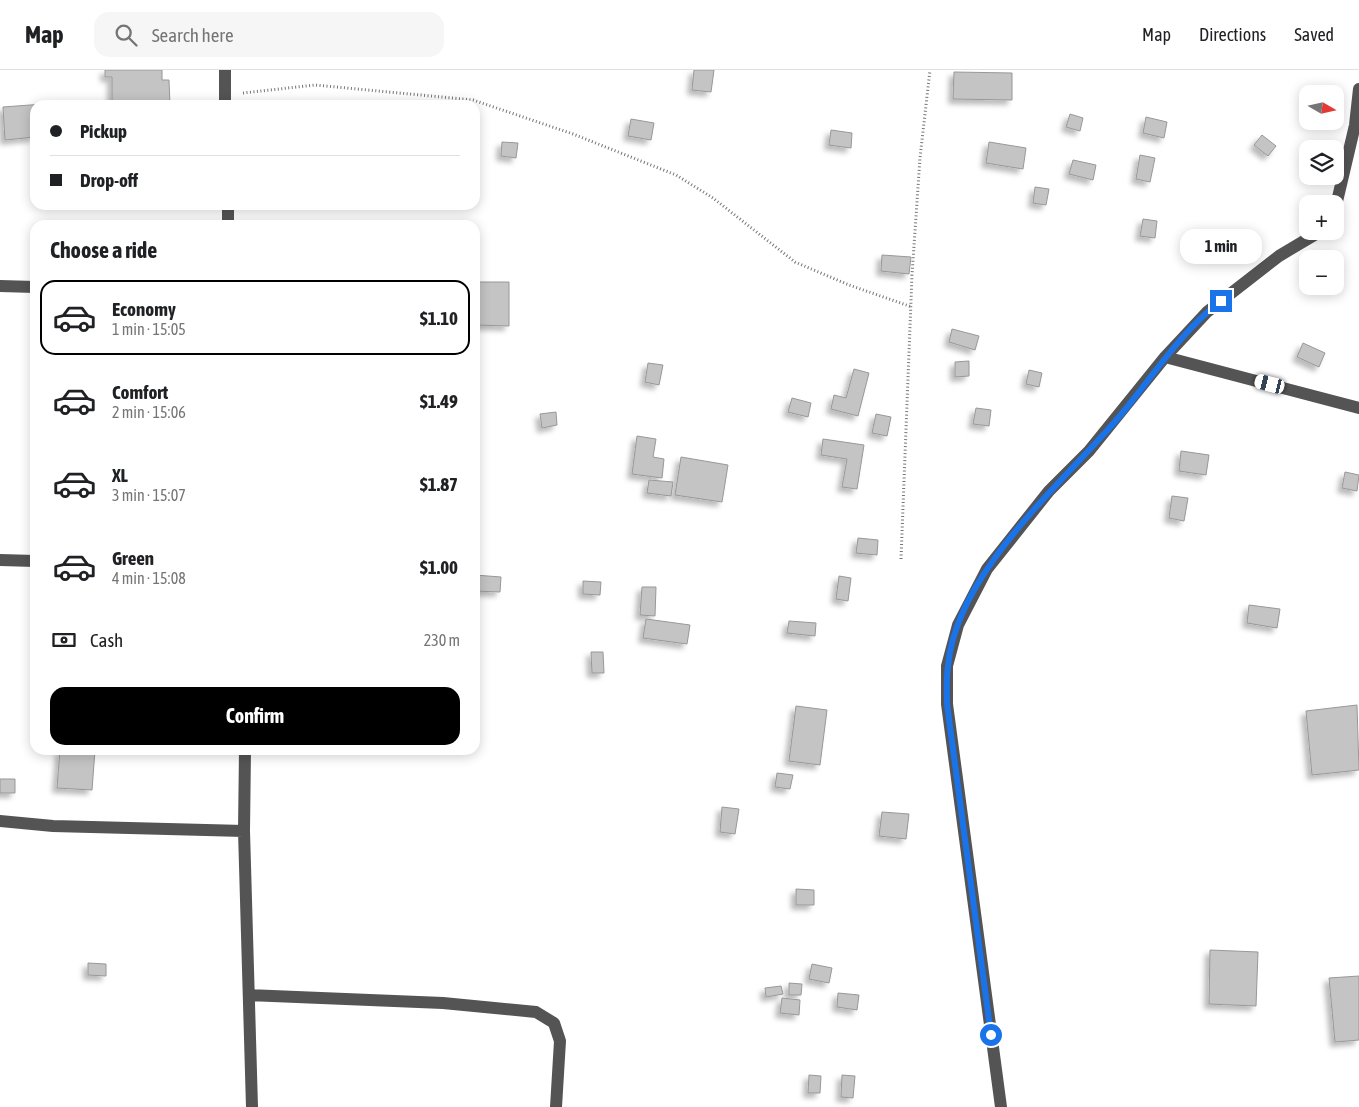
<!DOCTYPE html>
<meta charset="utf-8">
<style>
:root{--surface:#fff;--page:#f6f6f6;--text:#202124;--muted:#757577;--line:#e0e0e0;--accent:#000}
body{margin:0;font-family:"Asap Condensed",sans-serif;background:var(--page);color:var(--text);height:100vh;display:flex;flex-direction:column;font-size:19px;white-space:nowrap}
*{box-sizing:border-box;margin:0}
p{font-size:16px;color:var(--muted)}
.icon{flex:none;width:28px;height:28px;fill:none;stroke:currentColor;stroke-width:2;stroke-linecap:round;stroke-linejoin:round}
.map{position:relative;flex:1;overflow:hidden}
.panel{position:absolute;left:30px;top:150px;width:450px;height:535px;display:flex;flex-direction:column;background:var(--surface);border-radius:15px;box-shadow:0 2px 12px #0003}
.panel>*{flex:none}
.top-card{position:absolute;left:30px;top:30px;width:450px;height:110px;border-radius:15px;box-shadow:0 2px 12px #0003;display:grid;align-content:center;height:110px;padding:0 20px;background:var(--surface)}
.needle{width:32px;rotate:99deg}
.buttons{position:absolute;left:1299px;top:15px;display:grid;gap:10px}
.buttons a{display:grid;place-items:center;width:45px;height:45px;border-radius:10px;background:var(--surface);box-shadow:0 2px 12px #0003;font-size:25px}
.end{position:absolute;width:22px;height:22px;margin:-11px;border:6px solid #1a73e8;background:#fff;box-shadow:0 0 0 2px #fff}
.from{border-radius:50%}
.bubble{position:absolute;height:35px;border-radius:15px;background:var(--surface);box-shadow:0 2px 12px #0003;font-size:16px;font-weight:700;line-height:35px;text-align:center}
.car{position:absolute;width:15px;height:30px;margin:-15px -8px;border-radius:6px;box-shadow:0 0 4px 1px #0007;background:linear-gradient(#fff 24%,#345 0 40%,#fff 0 76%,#345 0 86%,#fff 0)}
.top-card b{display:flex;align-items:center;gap:18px;height:48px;font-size:19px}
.top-card b+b{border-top:1px solid var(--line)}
.top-card i{width:12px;height:12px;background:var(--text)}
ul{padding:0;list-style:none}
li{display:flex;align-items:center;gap:15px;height:75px;margin:0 10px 8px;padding:0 10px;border:2px solid transparent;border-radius:15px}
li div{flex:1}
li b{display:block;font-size:19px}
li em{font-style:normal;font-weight:700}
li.on{border-color:var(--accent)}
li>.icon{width:45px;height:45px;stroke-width:1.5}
h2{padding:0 20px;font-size:22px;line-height:60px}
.pay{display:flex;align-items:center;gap:12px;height:55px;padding:0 20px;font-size:19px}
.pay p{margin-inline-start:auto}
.action{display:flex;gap:10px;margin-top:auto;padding:10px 20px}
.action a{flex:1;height:58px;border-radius:15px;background:var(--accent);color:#fff;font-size:20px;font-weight:700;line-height:58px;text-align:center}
header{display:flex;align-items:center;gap:30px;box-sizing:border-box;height:70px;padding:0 25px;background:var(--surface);border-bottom:1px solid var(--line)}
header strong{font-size:24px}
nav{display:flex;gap:28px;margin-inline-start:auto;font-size:18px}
.search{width:350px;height:45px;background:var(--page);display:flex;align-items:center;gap:12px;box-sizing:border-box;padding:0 18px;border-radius:15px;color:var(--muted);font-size:19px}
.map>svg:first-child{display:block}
.building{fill:#c4c4c4;stroke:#989898;filter:url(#shadow)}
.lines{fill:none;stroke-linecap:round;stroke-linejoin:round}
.path{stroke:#767676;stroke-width:3;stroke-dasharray:1 2.5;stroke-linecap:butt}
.minor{stroke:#545454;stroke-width:12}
.route{stroke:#1a73e8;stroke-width:6}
</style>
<header>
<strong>Map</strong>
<div class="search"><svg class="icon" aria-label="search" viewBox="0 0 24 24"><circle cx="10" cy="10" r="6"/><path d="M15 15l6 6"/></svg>Search here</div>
<nav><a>Map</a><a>Directions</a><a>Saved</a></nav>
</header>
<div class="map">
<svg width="1359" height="1037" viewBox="0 0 1359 1037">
<defs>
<filter id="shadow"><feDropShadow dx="-4.5" dy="4.5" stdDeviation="2.5" flood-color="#0004"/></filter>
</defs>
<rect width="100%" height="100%" fill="#fff"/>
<!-- building -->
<path class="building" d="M 105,0 L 162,0 L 162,10 L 169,10 L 170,35 L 112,35 L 112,7 L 105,7 Z
M 694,0 L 714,0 L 711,22 L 692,20 Z
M 954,2 L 1012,3 L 1012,30 L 953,29 Z
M 44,34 L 35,35 L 35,67 L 5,70 L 3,37 Z
M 1070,44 L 1083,48 L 1080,61 L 1066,57 Z
M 1146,47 L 1167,52 L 1164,68 L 1143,63 Z
M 631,49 L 654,53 L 651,70 L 628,66 Z
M 831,60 L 852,63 L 851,78 L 829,75 Z
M 1262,65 L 1276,76 L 1268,86 L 1254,75 Z
M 502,72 L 518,73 L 516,88 L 501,86 Z
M 989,72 L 1026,78 L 1023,99 L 986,93 Z
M 1140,85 L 1155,88 L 1150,112 L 1136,109 Z
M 1073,90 L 1096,95 L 1093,110 L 1069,104 Z
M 1035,117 L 1049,119 L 1046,135 L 1033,133 Z
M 1143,149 L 1157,151 L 1155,168 L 1140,166 Z
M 882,185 L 911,187 L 909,204 L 881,201 Z
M 475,212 L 509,212 L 509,256 L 477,255 Z
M 952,259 L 979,266 L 975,280 L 949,272 Z
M 1303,273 L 1325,283 L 1319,297 L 1297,287 Z
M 969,291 L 969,306 L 955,307 L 955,292 Z
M 648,293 L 663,295 L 659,315 L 645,312 Z
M 854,299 L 869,303 L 858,346 L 831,339 L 834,325 L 846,328 Z
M 1029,300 L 1042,303 L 1039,317 L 1026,314 Z
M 792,328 L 811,333 L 808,347 L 788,342 Z
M 976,338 L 991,340 L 989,356 L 973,354 Z
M 556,342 L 557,355 L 542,358 L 540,344 Z
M 876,344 L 891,347 L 887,366 L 872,363 Z
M 637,366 L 656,369 L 653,387 L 664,389 L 662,408 L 632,404 Z
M 823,369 L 864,375 L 857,419 L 842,417 L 847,389 L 821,385 Z
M 1181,381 L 1209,385 L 1206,405 L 1179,401 Z
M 681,387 L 728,395 L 722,432 L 675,425 Z
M 1345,402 L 1359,405 L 1357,421 L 1342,418 Z
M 649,410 L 673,412 L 671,426 L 647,423 Z
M 1172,426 L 1188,428 L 1184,451 L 1169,448 Z
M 858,468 L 878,470 L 877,485 L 856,483 Z
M 475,505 L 501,507 L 500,522 L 475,521 Z
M 839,506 L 851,508 L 848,531 L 836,529 Z
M 583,511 L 601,512 L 600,525 L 583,524 Z
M 642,517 L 656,517 L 655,546 L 640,545 Z
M 1249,535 L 1280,539 L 1277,558 L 1247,553 Z
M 646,549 L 690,555 L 687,574 L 643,568 Z
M 789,551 L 816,553 L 815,566 L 787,563 Z
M 591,582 L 603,582 L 604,603 L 592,603 Z
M 1357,635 L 1359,700 L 1312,705 L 1306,641 Z
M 796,636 L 827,640 L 820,695 L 789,691 Z
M 60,680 L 95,680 L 92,720 L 57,718 Z
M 777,703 L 793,705 L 790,719 L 775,717 Z
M 0,709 L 15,709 L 15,723 L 0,723 Z
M 722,737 L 739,739 L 735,764 L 720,762 Z
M 882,742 L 909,744 L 906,769 L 879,766 Z
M 796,819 L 814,820 L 814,835 L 796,835 Z
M 1210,880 L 1258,882 L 1256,936 L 1209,934 Z
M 88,893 L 106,894 L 106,906 L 88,905 Z
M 812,894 L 832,898 L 829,913 L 809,909 Z
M 1359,906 L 1359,970 L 1335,972 L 1329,908 Z
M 789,913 L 802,914 L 801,925 L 789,925 Z
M 781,916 L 783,924 L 766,927 L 765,918 Z
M 838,923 L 859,925 L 857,940 L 837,937 Z
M 782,928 L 800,930 L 799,945 L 780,943 Z
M 809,1005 L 821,1006 L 820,1023 L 808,1023 Z
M 842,1005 L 855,1006 L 853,1028 L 841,1027 Z"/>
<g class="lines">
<!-- path -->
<path class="path" d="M 243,23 L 315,15 L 473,30 L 573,64 L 676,105 L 713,128 L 795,192 L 849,215 L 912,237
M 901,489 L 912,205 L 920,88 L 930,0"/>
<!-- minor -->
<path class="minor" d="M 225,0 L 225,35
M 228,135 L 228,155
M 1335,140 L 1355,55 L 1359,19
M 0,216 L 35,217
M 1165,287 L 1359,338
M 0,490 L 35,491
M 245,680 L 244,761 L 252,1037
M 0,751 L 53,756 L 244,761
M 250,925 L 443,933 L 536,942 L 554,953 L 560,971 L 556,1037
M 1001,1037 L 947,634 L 947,596 L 958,555 L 987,499 L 1049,421 L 1089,381 L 1165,287 L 1207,242 L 1279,186 L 1321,161"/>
</g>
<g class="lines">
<!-- route -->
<path class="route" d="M 991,965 L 947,634 C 947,622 946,609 948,596 C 956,503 1061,415 1119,347 C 1152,308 1180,262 1221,231"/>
</g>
</svg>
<div class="buttons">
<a><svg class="needle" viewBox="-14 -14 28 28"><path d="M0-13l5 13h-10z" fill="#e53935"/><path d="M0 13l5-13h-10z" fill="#757577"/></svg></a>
<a><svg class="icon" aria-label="layers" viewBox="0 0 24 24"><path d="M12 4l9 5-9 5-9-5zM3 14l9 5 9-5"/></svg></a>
<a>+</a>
<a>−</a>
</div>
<i class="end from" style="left:991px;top:965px"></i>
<i class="end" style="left:1221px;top:231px"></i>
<div class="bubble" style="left:1180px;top:159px;width:82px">1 min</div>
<i class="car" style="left:1270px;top:314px;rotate:284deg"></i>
<div class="top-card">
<b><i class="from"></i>Pickup</b>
<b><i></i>Drop-off</b>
</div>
<section class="panel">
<h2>Choose a ride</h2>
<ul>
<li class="on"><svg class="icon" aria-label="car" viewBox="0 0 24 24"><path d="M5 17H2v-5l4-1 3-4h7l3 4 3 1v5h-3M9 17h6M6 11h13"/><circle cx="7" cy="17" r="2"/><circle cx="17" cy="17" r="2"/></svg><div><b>Economy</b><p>1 min · 15:05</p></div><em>$1.10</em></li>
<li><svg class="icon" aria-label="car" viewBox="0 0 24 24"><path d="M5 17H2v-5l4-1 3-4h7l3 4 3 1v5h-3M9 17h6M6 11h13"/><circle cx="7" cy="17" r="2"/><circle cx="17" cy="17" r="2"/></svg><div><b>Comfort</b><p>2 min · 15:06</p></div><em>$1.49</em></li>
<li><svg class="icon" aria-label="car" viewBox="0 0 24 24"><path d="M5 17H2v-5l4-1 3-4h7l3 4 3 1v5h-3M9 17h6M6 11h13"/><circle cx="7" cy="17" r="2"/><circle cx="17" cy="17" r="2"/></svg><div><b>XL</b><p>3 min · 15:07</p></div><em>$1.87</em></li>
<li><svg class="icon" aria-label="car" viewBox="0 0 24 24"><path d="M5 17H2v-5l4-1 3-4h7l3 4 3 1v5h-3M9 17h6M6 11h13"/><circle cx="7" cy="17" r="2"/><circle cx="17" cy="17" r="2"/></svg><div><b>Green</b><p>4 min · 15:08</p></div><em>$1.00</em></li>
</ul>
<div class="pay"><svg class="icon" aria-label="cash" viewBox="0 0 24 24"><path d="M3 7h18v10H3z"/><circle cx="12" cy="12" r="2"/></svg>Cash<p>230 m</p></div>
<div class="action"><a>Confirm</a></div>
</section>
</div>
